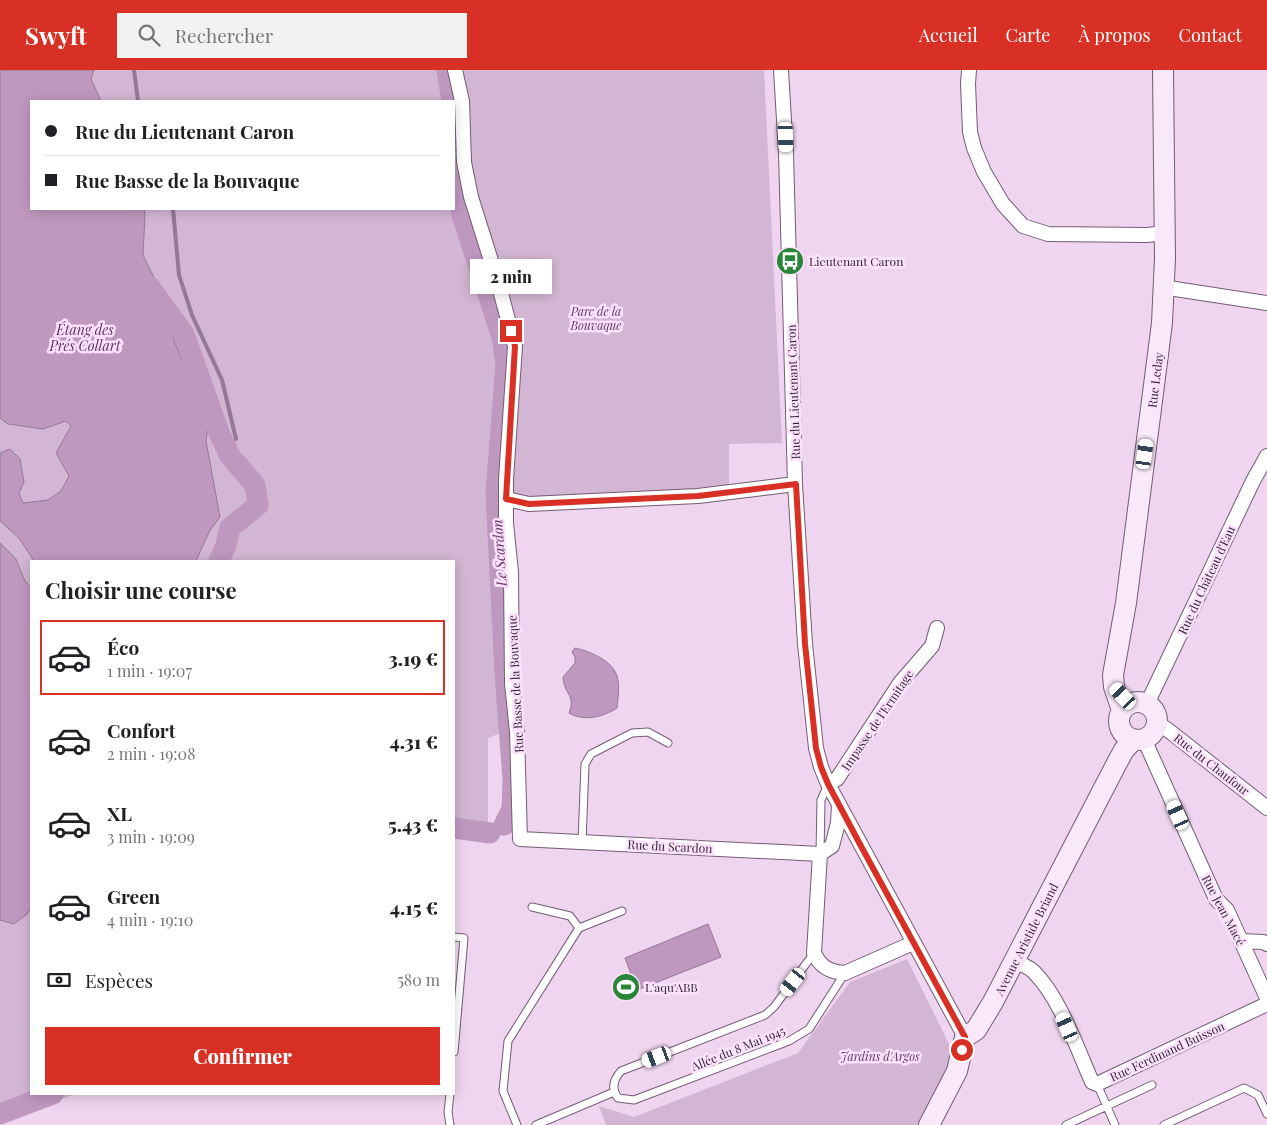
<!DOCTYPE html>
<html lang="fr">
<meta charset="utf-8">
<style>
:root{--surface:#fff;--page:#f2f2f2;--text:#202124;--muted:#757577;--line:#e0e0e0;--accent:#d93025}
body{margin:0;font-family:"Playfair Display",serif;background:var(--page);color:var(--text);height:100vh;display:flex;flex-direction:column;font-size:19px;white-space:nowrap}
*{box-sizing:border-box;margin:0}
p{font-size:16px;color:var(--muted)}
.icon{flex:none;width:28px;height:28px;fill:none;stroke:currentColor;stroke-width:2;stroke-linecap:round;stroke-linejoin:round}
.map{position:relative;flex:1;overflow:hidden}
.side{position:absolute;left:30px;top:490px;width:425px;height:535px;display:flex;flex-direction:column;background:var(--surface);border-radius:0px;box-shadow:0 2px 12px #0003}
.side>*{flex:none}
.top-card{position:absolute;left:30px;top:30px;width:425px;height:110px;border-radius:0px;box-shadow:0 2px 12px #0003;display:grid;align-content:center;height:110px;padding:0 15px;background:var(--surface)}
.end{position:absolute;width:22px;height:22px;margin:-11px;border:6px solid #d93025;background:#fff;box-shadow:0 0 0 2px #fff}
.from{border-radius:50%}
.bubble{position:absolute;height:35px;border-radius:0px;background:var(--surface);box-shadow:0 2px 12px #0003;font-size:16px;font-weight:800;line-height:35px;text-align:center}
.car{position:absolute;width:15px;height:30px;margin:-15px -8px;border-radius:6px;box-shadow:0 0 4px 1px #0007;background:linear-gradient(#fff 24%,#345 0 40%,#fff 0 76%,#345 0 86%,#fff 0)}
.top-card b{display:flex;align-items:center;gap:18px;height:48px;font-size:19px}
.top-card b+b{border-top:1px solid var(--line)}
.top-card i{width:12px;height:12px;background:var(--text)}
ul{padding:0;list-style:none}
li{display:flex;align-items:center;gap:15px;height:75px;margin:0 10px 8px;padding:0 5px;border:2px solid transparent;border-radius:0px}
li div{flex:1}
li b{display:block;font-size:19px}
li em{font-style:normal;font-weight:800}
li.selected{border-color:var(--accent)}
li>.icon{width:45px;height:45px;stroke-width:1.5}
h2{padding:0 15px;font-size:22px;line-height:60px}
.pay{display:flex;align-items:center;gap:12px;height:55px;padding:0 15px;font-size:19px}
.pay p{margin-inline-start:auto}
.primary-button{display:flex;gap:10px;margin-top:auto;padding:10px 15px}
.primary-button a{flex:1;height:58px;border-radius:0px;background:var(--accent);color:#fff;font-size:20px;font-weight:800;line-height:58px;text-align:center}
header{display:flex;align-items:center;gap:30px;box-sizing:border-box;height:70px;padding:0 25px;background:var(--accent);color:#fff}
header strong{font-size:24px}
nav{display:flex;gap:28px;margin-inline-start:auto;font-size:18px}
.search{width:350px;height:45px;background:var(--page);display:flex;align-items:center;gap:12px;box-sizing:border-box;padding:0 18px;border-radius:0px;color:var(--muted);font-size:19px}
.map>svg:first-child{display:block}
.green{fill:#d3b6d3;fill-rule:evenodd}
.water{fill:#bf98c0;stroke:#957796}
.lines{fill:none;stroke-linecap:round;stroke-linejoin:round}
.stream{stroke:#957796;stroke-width:4}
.river{stroke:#bf98c0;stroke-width:21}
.service-casing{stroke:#735c74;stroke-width:9}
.minor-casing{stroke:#735c74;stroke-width:16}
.secondary-casing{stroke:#735c74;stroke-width:22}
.service{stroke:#fff;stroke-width:7}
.minor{stroke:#fff;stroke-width:14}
.secondary{stroke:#f9e8f9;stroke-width:20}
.route{stroke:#d93025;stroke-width:6}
.labels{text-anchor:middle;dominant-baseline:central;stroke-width:5;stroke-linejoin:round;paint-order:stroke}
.poi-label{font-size:12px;fill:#332933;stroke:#fde2fd;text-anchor:start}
.park-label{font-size:12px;font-style:italic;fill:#673569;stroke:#fde2fd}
.street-label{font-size:12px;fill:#332933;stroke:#fde2fd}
.water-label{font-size:14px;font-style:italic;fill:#633165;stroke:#fde2fd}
</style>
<header>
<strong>Swyft</strong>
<div class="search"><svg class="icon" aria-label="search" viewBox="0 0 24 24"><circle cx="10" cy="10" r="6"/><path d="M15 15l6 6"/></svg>Rechercher</div>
<nav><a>Accueil</a><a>Carte</a><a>À propos</a><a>Contact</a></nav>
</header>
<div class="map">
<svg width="1267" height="1055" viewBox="0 0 1267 1055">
<rect width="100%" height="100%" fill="#f0d5f0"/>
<!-- green -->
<path class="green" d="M 0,0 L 764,0 L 782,373 L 729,374 L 729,417 L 503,437 L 511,659 L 488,668 L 488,757 L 454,754 L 454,491 L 31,491 L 31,1024 L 75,1024 L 0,1052 ZM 31,31 L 454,31 L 454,139 L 31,139 Z
M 907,889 L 949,974 L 951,987 L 948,1002 L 920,1055 L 606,1055 L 599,1036 L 634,1047 L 798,983 L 850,912 Z"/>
<!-- water -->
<path class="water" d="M 0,0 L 94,0 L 91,9 L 101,31 L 31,31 L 31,139 L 144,139 L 145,145 L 143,185 L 159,218 L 175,273 L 192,312 L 208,357 L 206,371 L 220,447 L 210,460 L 196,491 L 34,491 L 19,468 L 0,451 L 0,383 L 10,379 L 20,389 L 24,412 L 19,423 L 23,433 L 48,430 L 61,421 L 69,406 L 56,383 L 71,356 L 66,351 L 43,359 L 8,354 L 0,348 Z
M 0,473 L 16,489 L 25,511 L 31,517 L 31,837 L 27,844 L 14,854 L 0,850 Z
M 575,578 C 589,581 612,590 617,606 C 620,615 618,628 617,638 C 603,647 584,652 569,643 C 576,624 564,625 563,607 L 575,593 L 575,587 L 572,582 Z
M 708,854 L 721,887 L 637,920 L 625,888 Z"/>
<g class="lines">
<!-- stream -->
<path class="stream" d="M 134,0 L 138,31
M 173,139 L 179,205 L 192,245 L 222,310 L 236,369
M 230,386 L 232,381"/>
<!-- river -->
<path class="river" d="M 447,0 L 452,31
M 454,67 L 455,102 L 462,145 L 502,267 L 506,294 L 496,423 L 505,603 L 513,710 L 512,739 L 504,755
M 149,216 L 184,264 L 220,365 L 230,386 L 255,415 L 258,435 L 230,458 L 226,475 L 219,491
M 454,758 L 490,763
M 0,1044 L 53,1024"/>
<defs>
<path id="service" d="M 582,772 L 585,694 L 591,684 L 632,663 L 648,662 L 668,673
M 820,784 L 821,730 L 828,715
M 532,837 L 570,846 L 579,858
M 454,867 L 464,868 L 454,982
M 814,883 L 774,937 L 765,945 L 621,1001 C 613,1010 611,1019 618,1028 L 634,1030 L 789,971 L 809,959 L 845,903
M 1097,1014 L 1115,1055
M 450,1055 L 448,1042 L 450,1024
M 517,1055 L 503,1021 L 508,971 L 579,858 L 622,841
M 536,1055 L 614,1022
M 1066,1055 L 1152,1015
M 1164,1055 L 1244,1018 L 1258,1025 L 1267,1044"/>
<path id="minor" d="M 455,0 L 462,31 L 464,92 L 471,127 L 499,216 L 515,276 L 506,409 L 506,453 L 511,502 L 512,613 L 517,662 L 520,769 L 820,784
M 781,0 L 786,83 L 795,414 L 805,574 L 816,678 L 821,697 L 828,714 L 965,967
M 969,0 L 968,14 L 970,62 L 974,78 L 984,102 L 1003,134 L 1023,156 L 1048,164 L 1147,165 L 1165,163
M 1162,217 L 1267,233
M 506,429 L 529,434 L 698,426 L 795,414
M 1147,634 L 1253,411 L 1267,386
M 1157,653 L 1168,660 L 1267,738
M 1144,669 L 1216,829 L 1227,840 L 1267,928
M 828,714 L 837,709 L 900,613 L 932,576 L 937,558
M 820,784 L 814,883 C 820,897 830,902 845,903 L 913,873
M 820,784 L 832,776 L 838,753 L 839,735
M 1242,871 L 1263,872 L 1267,874
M 1014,892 C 1021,894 1029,897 1034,902 C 1060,928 1077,978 1092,1012 L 1097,1014 L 1267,934"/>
<path id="secondary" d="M1119 651a19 19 0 1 1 38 0a19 19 0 1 1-38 0Z
M 1122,640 L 1114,617 L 1113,605 L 1126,533 L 1162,253 L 1165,188 L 1163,0
M 929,1055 L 957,1001 L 965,967 L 976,960 L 993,932 L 1119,689 L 1124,680 L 1134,669"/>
</defs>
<!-- service casing -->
<use href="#service" class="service-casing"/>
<!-- minor casing -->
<use href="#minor" class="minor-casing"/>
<!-- secondary casing -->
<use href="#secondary" class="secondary-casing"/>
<!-- service -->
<use href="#service" class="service"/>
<!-- minor -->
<use href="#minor" class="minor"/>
<!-- secondary -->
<use href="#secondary" class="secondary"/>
</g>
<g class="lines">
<!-- route -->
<path class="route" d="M 511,261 L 515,276 L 506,429 L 529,434 L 698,426 L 796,414 L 805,574 L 816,678 L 821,697 L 828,714 L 862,778 L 965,967 L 962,980"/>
</g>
<!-- icons -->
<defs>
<symbol id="bus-disc" viewBox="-11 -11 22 22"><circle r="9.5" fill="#298638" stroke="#fde2fd"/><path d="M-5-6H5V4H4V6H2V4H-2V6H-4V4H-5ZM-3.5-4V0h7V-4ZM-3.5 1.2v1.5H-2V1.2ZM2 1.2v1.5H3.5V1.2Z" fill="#fff"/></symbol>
<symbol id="stadium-disc" viewBox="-11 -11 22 22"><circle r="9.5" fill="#298638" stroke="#fde2fd"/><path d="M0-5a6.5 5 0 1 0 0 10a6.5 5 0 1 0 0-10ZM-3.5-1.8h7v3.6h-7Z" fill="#fff"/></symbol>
</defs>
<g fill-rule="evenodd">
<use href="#bus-disc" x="774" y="175" width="32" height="32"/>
<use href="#stadium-disc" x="610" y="901" width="32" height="32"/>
</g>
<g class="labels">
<!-- poi labels -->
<g class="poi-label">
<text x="809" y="191">Lieutenant Caron</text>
<text x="645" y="917">L'aqu'ABB</text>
</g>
<!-- park labels -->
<g class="park-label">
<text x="596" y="241">Parc de la<tspan x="596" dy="14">Bouvaque</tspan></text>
<text x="880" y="986">Jardins d'Argos</text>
</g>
<!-- street labels -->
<g class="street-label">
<text transform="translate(1155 310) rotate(-83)">Rue Leday</text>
<text transform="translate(793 322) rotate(-92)">Rue du Lieutenant Caron</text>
<text transform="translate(1206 510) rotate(-65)">Rue du Château d'Eau</text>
<text transform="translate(515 614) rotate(-93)">Rue Basse de la Bouvaque</text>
<text transform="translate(877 650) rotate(-56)">Impasse de l'Ermitage</text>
<text transform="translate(1212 694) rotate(38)">Rue du Chaufour</text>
<text transform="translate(670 776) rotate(3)">Rue du Scardon</text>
<text transform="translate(1224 840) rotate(62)">Rue Jean Macé</text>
<text transform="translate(1026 869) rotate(-63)">Avenue Aristide Briand</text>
<text transform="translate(738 978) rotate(-22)">Allée du 8 Mai 1945</text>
<text transform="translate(1167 981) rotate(-25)">Rue Ferdinand Buisson</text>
</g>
<!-- water labels -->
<g class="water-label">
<text x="85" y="259">Étang des<tspan x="85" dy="16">Prés Collart</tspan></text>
<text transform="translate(499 483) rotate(-94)">Le Scardon</text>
</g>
</g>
</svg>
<i class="end from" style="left:962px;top:980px"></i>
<i class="end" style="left:511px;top:261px"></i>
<div class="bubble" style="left:470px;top:189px;width:82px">2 min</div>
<i class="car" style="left:786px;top:67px;rotate:178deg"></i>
<i class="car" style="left:1145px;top:384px;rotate:8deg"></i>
<i class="car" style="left:1123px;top:626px;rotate:317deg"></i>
<i class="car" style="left:1178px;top:745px;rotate:336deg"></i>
<i class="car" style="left:793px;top:912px;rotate:217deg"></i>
<i class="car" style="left:1067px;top:957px;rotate:336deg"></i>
<i class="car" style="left:657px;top:987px;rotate:249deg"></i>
<div class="top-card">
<b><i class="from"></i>Rue du Lieutenant Caron</b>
<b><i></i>Rue Basse de la Bouvaque</b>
</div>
<section class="side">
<h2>Choisir une course</h2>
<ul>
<li class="selected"><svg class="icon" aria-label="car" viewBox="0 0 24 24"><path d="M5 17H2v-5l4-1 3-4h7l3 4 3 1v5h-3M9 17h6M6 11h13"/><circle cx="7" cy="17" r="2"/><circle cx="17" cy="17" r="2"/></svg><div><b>Éco</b><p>1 min · 19:07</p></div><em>3.19 €</em></li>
<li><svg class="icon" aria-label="car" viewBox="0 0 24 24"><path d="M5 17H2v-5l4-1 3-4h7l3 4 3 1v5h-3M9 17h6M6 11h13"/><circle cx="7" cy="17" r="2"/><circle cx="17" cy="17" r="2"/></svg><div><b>Confort</b><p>2 min · 19:08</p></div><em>4.31 €</em></li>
<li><svg class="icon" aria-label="car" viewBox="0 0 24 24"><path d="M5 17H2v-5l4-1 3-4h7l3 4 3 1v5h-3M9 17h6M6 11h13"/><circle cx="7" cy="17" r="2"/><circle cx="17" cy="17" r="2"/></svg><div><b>XL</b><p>3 min · 19:09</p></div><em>5.43 €</em></li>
<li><svg class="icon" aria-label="car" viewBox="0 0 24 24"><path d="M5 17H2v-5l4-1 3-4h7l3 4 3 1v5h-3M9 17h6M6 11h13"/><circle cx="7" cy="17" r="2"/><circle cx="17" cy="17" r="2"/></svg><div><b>Green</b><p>4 min · 19:10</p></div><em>4.15 €</em></li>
</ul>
<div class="pay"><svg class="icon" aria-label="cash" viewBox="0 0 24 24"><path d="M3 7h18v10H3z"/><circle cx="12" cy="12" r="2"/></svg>Espèces<p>580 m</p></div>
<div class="primary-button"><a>Confirmer</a></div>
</section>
</div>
